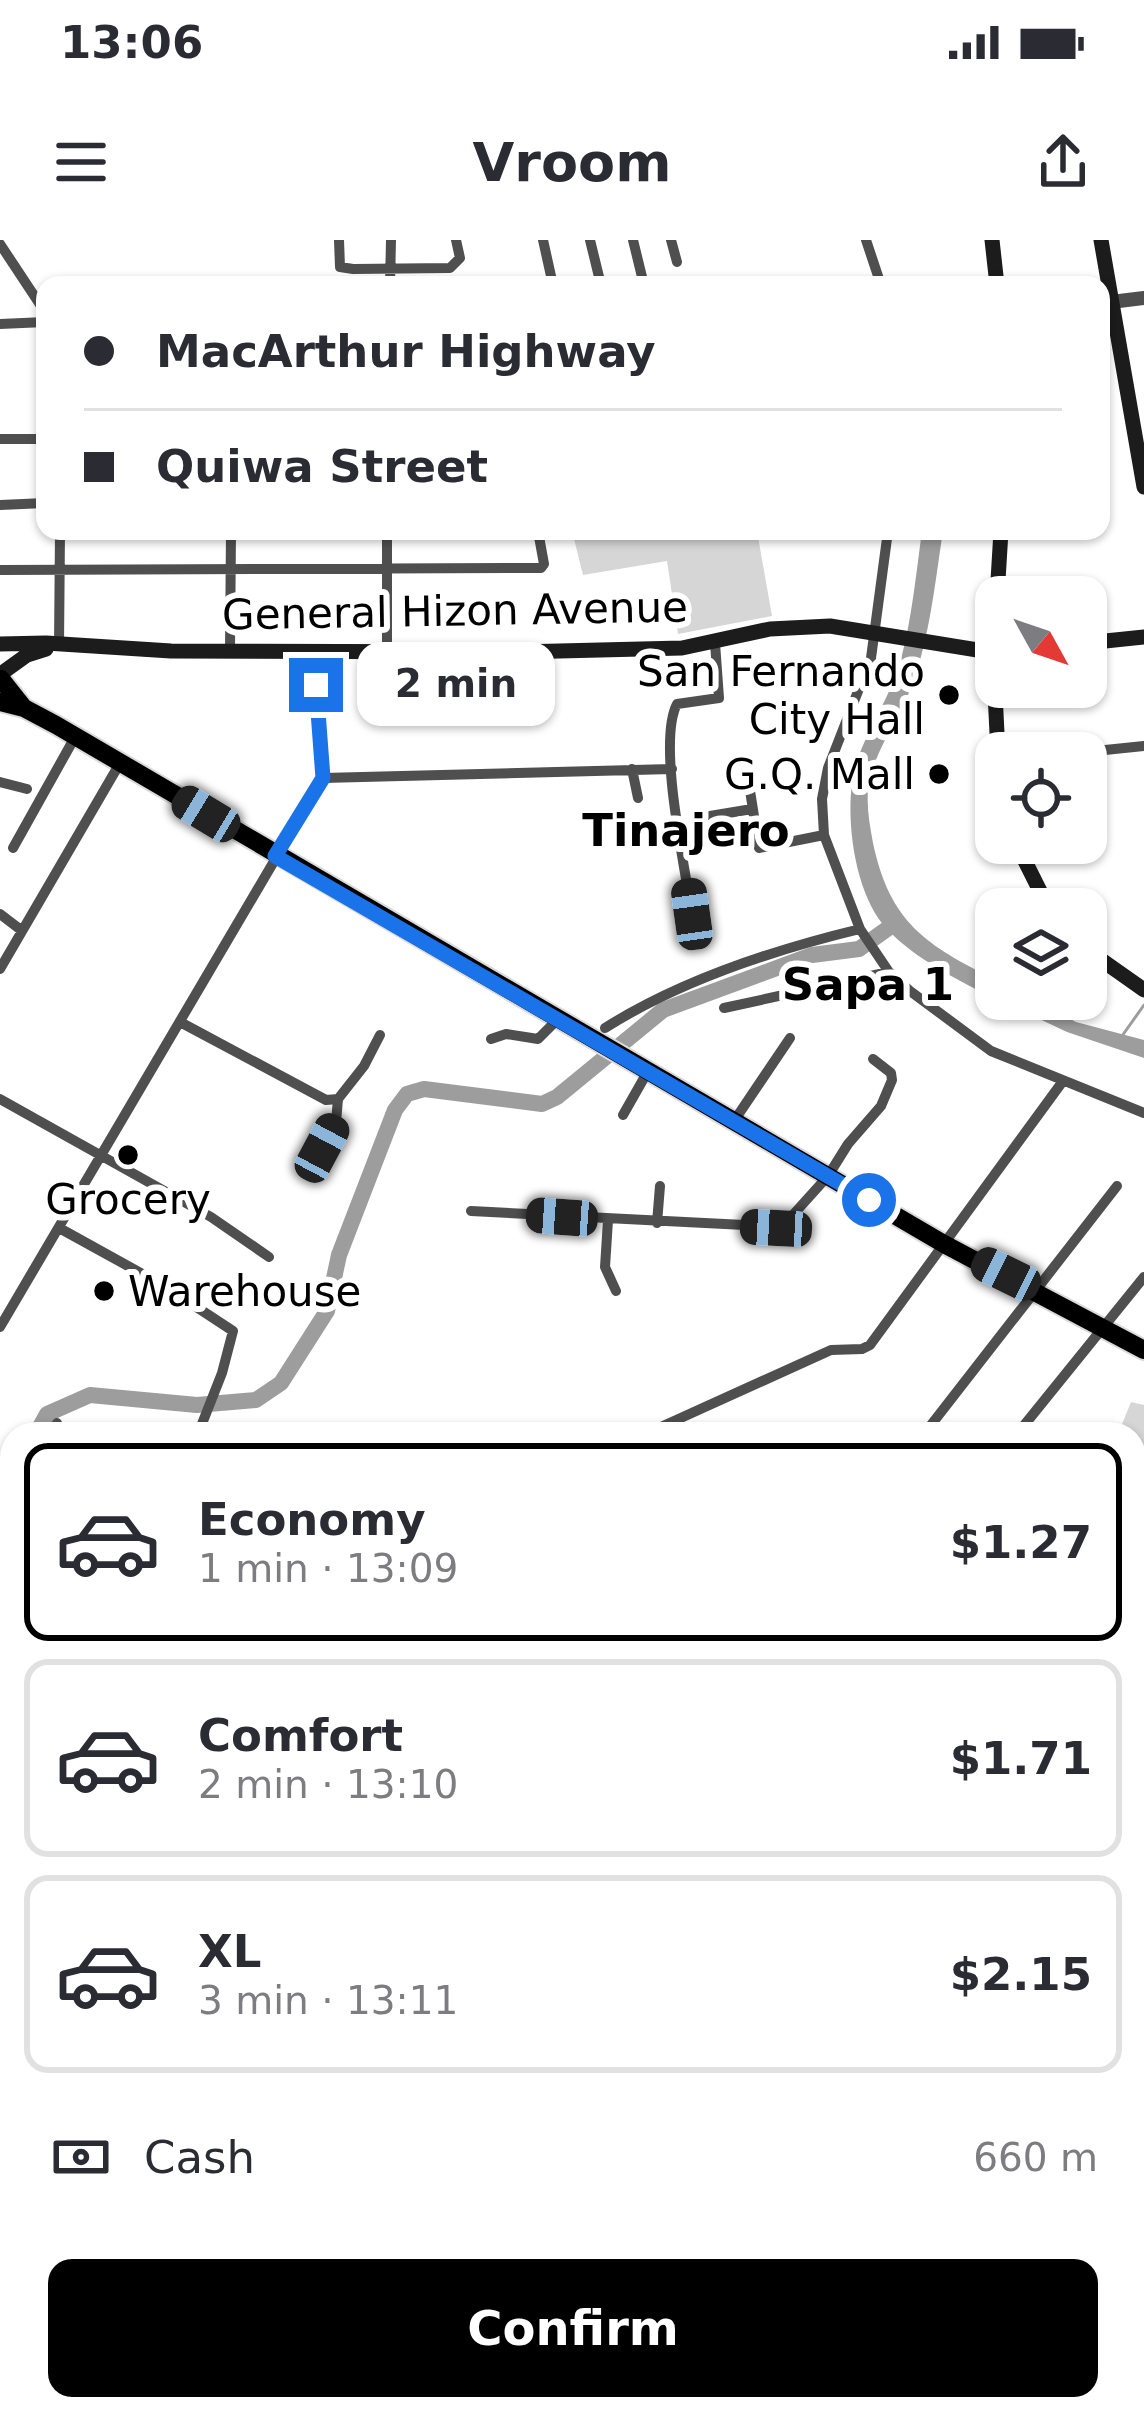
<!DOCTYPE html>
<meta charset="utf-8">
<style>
:root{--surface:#fff;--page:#f7f7f7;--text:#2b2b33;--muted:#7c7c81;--line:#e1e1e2;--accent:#000}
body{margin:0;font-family:"DejaVu Sans",sans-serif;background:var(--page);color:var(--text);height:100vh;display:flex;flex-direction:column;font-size:45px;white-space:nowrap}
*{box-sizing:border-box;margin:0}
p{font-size:39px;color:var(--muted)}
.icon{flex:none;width:66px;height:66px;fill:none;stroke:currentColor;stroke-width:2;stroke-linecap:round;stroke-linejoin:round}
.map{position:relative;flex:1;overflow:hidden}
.panel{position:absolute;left:0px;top:1182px;width:1146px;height:999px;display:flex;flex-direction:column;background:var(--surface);border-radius:36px 36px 0 0;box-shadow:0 3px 9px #0004}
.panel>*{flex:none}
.hud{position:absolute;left:36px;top:36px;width:1074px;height:264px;border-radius:24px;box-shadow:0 3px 9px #0004;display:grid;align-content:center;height:264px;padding:0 48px;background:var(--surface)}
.needle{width:78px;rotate:130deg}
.fabs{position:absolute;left:975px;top:336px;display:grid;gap:24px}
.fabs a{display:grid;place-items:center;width:132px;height:132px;border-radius:24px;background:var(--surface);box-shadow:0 3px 9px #0004;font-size:60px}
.end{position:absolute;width:54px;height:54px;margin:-27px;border:15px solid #1a73e8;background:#fff;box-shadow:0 0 0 6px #fff}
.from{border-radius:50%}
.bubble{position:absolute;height:84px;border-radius:24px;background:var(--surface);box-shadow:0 3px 9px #0004;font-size:39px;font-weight:800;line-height:84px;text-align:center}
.car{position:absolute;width:36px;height:72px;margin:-36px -18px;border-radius:15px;box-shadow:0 0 9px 3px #0007;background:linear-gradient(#222 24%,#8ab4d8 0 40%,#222 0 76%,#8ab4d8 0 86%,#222 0)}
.hud b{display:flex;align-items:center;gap:42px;height:114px;font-size:45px}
.hud b+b{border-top:3px solid var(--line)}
.hud i{width:30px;height:30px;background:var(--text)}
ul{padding:21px 0 0;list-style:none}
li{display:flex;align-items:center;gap:36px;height:198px;margin:0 24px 18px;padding:0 24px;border:6px solid var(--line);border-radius:24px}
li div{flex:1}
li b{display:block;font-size:45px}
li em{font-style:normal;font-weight:800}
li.selected{border-color:var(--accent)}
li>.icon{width:108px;height:108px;stroke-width:1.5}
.pay{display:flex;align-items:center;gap:30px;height:132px;padding:0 48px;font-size:45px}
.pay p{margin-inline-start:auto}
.action{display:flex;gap:24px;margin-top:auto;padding:24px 48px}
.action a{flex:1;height:138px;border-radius:24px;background:var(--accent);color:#fff;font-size:48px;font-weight:800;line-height:138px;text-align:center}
.status{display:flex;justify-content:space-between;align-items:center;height:84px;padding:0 60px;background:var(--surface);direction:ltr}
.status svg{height:33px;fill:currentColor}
header{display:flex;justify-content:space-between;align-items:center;height:156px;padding:0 48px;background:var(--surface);font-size:54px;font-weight:800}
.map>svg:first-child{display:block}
.green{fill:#d6d6d6}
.water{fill:#9d9d9d}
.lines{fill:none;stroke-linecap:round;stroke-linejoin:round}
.stream{stroke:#9d9d9d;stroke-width:3}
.river{stroke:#9d9d9d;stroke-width:16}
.trunk-casing{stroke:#dbdbdb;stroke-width:22}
.minor{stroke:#4f4f4f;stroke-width:10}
.tertiary{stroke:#4f4f4f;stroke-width:14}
.secondary{stroke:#1c1c1c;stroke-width:15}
.trunk{stroke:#000;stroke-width:18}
.route{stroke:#1a73e8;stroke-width:15}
.poi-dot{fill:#000;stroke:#fff;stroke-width:4.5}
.labels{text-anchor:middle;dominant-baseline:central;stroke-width:12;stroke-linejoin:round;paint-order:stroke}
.street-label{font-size:42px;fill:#000;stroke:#fff}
.poi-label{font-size:42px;fill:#000;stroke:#fff;text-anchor:end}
.neighbourhood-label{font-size:45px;font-weight:bold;fill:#000;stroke:#fff}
</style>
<div class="status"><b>13:06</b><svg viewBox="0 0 49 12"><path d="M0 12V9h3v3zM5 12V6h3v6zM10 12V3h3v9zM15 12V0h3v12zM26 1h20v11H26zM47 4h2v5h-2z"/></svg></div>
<header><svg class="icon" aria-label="menu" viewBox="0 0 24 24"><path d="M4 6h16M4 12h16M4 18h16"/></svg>Vroom<svg class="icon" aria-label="share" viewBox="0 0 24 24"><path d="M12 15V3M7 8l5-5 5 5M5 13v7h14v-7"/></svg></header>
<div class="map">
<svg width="1144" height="2179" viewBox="0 0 1144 2179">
<rect width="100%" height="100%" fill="#fff"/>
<!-- green -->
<path class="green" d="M 572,291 L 757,291 L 772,376 L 678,394 L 667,321 L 583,335 Z
M 1131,1162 L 1144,1165 L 1144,1381 L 1134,1386 L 1134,1194 L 1118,1194 Z"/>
<!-- water -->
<path class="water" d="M 922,291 L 943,291 C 935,342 930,396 912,445 C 900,477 878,506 870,538 C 865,560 869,581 873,603 C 890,683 926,705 996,740 L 996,759 C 959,741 915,719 887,689 C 853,654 842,566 857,521 C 869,486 891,456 901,419 C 912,378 916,334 922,291 Z
M 997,759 L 1032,759 L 1076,782 L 1144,800 L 1144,818 L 1067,792 Z"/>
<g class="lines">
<!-- stream -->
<path class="stream" d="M 1122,796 L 1144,765"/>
<!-- river -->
<path class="river" d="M 36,1194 L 47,1174 L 90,1155 L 197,1165 L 256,1160 L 281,1143 L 327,1071 L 339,1015 L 395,870 L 407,854 L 424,849 L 542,864 L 557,857 L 663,770 L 812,715 L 859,709 L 894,684
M 0,1364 L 12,1355"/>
<defs>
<path id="trunk" d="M 1,439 L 24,468
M 0,462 L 24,468 L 56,485 L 944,1004 L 1144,1110"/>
</defs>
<!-- trunk casing -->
<use href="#trunk" class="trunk-casing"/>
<!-- minor -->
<path class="minor" d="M 339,0 L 340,27 L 353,29 L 450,28 L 460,18 L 456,0
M 543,0 L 553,45
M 590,0 L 601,45
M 633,0 L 644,45
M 671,0 L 677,22
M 866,0 L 881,45
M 0,4 L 45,72
M 390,45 L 391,0
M 0,84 L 45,82
M 0,199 L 45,199
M 0,265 L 45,263
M 387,291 L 387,411
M 888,291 L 871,418 L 828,528 L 822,559 L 824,595 L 860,689 L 889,732 L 910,751 L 991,811 L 1144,873
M 0,330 L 541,328 L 544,324 L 538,291
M 59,406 L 60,291
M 230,410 L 231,291
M 1076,513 L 1144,506
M 632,529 L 638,558
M 323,538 L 672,529
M 748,538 L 759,608 L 824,595
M 0,542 L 27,549
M 710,576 L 752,569
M 13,608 L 75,497
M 0,674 L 21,690
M 692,674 C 685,627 657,502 677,464 L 719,458 L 715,403
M 0,729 L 120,523
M 724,768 L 889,732
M 180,782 L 326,860 L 338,859
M 605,788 C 681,740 773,710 860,689
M 491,799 L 506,794 L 538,799 L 558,779
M 0,859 L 211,977 L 269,1017
M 623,875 L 648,831
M 734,881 L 790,798
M 309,934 L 336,882 L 338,859 L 364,826 L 380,795
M 471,971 L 782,987 L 828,936 L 848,904 L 881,866 L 892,840 L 891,833 L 873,819
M 608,980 L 605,1027 L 616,1051
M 657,983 L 660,946
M 61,989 L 166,1047 L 233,1091 L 222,1133 L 198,1194
M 0,1087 L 323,538 L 314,411
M 652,1191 L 831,1110 L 862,1109 L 870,1105 L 1063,841
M 49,1194 L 57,1183
M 924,1194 L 1117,946
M 1017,1194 L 1144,1037
M 0,1385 L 12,1378
M 1134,1432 L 1144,1427
M 1134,1552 L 1144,1544
M 1134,1639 L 1144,1631
M 1134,1725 L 1144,1717
M 1134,1727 L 1144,1739
M 1134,1810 L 1144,1802
M 1134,1893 L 1144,1885
M 1134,2074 L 1144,2066
M 0,2119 L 12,2120
M 1134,2158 L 1144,2150
M 221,2169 L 236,2179
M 601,2169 L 612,2179
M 1050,2169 L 1058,2179
M 682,2179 L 694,2169
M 786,2179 L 798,2169
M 1005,2179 L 1017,2169
M 1108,2179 L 1120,2169"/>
<!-- tertiary -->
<path class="tertiary" d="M 1111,62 L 1144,58
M 1134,1985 L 1144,1977
M 890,2179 L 902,2169"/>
<!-- secondary -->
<path class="secondary" d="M 992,0 L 997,45
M 1101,0 L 1144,247
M 997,357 L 1001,291
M 996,373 L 993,413 L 998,513
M 1086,403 L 1144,397
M 0,404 L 46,403 L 171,411 L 518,412 L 682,408 L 770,389 L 830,386 L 996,413
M 2,433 L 27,415 L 46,409
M 1016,603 L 1049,669
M 1086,709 L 1144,750"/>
<!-- trunk -->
<use href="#trunk" class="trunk"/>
</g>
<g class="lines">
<!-- route -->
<path class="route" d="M 316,445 L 323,538 L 275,616 L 869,960"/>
</g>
<!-- markers -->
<g class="poi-dot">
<circle cx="949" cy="455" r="12"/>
<circle cx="939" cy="534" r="12"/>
<circle cx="128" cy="915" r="12"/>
<circle cx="104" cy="1051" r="12"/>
</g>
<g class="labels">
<!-- street labels -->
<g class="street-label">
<text transform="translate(455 371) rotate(-1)">General Hizon Avenue</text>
</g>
<!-- poi labels -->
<g class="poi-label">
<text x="925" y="431">San Fernando<tspan x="925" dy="48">City Hall</tspan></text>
<text x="915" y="534">G.Q. Mall</text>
<text x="128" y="959" text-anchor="middle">Grocery</text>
<text x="128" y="1051" text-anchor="start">Warehouse</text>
</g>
<!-- neighbourhood labels -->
<g class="neighbourhood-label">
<text x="686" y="590">Tinajero</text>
<text x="868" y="744">Sapa 1</text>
</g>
</g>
</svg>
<div class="fabs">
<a><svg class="needle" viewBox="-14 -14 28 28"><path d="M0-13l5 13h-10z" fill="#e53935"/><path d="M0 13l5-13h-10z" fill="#7c7c81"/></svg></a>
<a><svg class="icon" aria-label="locate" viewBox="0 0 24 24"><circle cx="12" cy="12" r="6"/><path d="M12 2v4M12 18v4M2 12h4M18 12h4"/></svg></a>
<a><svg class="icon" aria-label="layers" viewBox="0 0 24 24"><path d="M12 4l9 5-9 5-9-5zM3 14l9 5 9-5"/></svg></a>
</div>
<i class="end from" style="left:869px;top:960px"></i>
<i class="end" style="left:316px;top:445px"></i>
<div class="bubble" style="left:357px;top:402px;width:198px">2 min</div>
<i class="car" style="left:206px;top:574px;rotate:301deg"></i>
<i class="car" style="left:692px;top:674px;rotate:352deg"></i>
<i class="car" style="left:322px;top:908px;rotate:28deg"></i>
<i class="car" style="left:562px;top:977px;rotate:274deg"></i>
<i class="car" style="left:776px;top:988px;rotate:273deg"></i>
<i class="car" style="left:1006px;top:1034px;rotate:296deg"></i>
<div class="hud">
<b><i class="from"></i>MacArthur Highway</b>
<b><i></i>Quiwa Street</b>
</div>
<section class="panel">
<ul>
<li class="selected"><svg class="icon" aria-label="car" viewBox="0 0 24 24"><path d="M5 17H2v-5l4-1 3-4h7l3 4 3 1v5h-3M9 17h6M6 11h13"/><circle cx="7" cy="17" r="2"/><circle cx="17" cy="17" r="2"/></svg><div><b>Economy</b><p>1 min · 13:09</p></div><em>$1.27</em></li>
<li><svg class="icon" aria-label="car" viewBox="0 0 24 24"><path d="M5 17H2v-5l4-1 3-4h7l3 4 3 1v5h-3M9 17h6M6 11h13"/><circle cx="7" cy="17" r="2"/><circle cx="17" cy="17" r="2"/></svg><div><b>Comfort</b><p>2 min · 13:10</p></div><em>$1.71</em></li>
<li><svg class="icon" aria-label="car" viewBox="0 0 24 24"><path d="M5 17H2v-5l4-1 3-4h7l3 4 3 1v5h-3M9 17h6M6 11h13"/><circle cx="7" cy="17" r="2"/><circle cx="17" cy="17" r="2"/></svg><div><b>XL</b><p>3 min · 13:11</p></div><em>$2.15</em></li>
</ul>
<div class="pay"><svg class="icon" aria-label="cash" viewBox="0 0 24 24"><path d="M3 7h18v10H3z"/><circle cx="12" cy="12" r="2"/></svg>Cash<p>660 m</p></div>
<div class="action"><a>Confirm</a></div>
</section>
</div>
